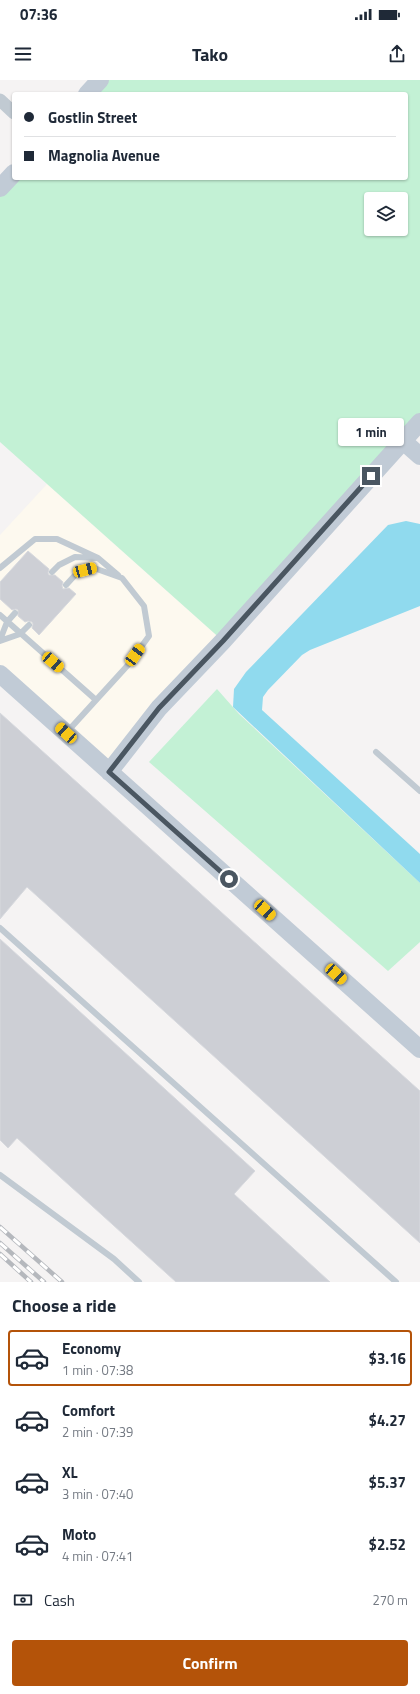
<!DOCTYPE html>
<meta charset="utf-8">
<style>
:root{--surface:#fff;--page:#f6f6f7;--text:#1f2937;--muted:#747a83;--line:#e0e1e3;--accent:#b45309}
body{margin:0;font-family:"Titillium Web",sans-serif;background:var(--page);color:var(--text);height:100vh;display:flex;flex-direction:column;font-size:15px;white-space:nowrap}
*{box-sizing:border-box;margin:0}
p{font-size:13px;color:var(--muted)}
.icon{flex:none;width:22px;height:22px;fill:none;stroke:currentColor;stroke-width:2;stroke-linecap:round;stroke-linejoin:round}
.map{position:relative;height:1202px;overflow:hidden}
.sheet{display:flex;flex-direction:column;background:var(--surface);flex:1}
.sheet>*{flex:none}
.top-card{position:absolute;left:12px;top:12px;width:396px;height:88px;border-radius:4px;box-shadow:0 1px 3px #0004;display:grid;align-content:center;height:88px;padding:0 12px;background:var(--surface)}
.fabs{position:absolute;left:364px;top:112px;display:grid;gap:8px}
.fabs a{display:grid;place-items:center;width:44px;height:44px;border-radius:4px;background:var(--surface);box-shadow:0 1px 3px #0004;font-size:20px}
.end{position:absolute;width:18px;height:18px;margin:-9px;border:5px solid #4a5661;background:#fff;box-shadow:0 0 0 2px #fff}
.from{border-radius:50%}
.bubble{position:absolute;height:28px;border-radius:4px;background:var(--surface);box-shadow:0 1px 3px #0004;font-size:13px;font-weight:700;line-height:28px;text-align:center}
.car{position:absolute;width:12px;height:24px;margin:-12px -6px;border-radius:5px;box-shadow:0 0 3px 1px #0007;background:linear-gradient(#f5c518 24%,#345 0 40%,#f5c518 0 76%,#345 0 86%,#f5c518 0)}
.top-card b{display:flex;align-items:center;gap:14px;height:38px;font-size:15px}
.top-card b+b{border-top:1px solid var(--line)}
.top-card i{width:10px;height:10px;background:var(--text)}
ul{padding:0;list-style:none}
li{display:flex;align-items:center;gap:12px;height:56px;margin:0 8px 6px;padding:0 4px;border:2px solid transparent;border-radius:4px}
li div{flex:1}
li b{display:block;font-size:15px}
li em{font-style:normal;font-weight:700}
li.on{border-color:var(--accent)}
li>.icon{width:36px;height:36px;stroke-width:1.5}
h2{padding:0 12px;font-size:18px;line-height:48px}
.pay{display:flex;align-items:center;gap:10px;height:44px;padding:0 12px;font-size:15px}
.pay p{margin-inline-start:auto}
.cta{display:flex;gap:8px;margin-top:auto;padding:8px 12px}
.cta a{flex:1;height:46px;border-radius:4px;background:var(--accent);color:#fff;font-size:16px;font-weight:700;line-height:46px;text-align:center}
.status{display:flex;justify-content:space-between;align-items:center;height:28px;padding:0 20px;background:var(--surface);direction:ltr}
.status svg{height:11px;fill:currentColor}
header{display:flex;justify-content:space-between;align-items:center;height:52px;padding:0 12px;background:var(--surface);font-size:18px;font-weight:700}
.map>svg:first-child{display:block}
.commercial{fill:#fdf9ef}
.green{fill:#c3f1d5;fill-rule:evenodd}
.water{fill:#90daee}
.building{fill:#cdcfd5;stroke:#d7d9de}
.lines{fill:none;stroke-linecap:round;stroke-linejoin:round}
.lane{stroke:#c1cad2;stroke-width:6}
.street{stroke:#c1cad2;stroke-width:13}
.secondary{stroke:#c1cbd6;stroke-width:18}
.rail-casing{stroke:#b5b8bd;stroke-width:4.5}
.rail{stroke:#fff;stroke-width:3;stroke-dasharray:9;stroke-linecap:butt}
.route{stroke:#4a5661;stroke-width:5}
</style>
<div class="status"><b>07:36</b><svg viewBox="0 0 49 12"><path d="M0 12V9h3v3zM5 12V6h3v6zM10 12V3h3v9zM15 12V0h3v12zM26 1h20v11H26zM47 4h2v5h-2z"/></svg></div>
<header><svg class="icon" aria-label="menu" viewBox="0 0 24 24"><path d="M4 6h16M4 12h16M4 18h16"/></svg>Tako<svg class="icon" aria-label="share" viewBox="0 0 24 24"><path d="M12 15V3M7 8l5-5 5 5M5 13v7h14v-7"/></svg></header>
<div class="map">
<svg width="420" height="1202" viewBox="0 0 420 1202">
<rect width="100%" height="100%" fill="#f5f3f3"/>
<!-- commercial -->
<path class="commercial" d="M 47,404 L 223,561 L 109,692 L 0,594 L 0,455 Z"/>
<!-- green -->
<path class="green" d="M 101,0 L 420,0 L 420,342 L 223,561 L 0,362 L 0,108 L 14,98 L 406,98 L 406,14 L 88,14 ZM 371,119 L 401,119 L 401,149 L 371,149 Z
M 217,609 L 239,634 L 420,803 L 420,862 L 388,891 L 149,682 Z"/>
<!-- water -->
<path class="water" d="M 406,441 L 420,444 L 420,526 L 310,570 L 302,575 L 268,610 L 263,617 L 262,630 L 420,774 L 420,803 L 233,627 L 234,609 L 246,592 L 388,445 Z"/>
<!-- building -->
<path class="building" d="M 28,471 L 49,489 L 48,493 L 49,495 L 55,495 L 63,502 L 62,506 L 63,509 L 69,508 L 76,514 L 39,555 L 32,548 L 33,544 L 32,542 L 28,541 L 25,542 L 18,536 L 18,530 L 16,529 L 12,530 L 0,519 L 0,502 Z
M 0,633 L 420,1011 L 420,1163 L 27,807 L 0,839 Z
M 0,859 L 255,1091 L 234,1114 L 330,1202 L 176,1202 L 17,1058 L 8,1068 L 0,1060 Z"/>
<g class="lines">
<!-- lane -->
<path class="lane" d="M 0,488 L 35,459 L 57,459 L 98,478
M 52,492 L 59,485 L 75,477 L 98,478 L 118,495
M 66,505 L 77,493 L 94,488 L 122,498 L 144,526 L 149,556 L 128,585 L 67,652
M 0,535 L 96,620
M 0,560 L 7,542 L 15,533
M 0,561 L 20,554 L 29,545
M 376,672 L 420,711
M 0,848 L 396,1202
M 0,1095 L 114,1179 L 139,1202"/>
<!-- street -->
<path class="street" d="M 0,20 L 14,33"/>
<!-- secondary -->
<path class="secondary" d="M 87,14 L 100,0
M 0,108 L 14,93
M 403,361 L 420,376
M 0,594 L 420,969
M 109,692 L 159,628 L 223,561 L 420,342"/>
<defs>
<path id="rail" d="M 0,1147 L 62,1202
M 0,1163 L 44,1202
M 0,1174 L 31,1202"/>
</defs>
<!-- rail casing -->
<use href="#rail" class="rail-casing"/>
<!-- rail -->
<use href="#rail" class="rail"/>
</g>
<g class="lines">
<!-- route -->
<path class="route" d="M 229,799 L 109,692 L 159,628 L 223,561 L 371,396"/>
</g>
</svg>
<div class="fabs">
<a><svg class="icon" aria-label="layers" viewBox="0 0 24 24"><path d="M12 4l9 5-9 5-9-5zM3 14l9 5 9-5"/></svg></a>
</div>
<i class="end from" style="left:229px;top:799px"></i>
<i class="end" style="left:371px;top:396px"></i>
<div class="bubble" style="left:338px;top:338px;width:66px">1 min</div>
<i class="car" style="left:85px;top:490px;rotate:75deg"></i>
<i class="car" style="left:135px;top:575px;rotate:36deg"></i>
<i class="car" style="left:53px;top:582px;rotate:131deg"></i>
<i class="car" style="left:66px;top:653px;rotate:312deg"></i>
<i class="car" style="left:265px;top:830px;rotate:132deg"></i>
<i class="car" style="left:336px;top:894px;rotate:132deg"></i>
<div class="top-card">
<b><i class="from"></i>Gostlin Street</b>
<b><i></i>Magnolia Avenue</b>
</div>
</div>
<section class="sheet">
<h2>Choose a ride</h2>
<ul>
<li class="on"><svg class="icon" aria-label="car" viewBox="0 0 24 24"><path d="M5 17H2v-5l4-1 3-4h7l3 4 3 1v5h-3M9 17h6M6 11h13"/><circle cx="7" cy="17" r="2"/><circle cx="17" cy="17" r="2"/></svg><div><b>Economy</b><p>1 min · 07:38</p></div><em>$3.16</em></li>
<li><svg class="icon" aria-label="car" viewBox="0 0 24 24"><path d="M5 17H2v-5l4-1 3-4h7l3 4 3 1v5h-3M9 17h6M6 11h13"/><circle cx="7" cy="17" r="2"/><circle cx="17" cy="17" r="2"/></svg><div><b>Comfort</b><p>2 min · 07:39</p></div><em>$4.27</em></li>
<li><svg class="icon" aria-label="car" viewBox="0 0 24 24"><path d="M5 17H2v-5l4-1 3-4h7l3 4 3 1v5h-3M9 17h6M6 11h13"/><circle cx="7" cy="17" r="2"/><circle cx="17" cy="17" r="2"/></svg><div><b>XL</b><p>3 min · 07:40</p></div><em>$5.37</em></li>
<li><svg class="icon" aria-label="car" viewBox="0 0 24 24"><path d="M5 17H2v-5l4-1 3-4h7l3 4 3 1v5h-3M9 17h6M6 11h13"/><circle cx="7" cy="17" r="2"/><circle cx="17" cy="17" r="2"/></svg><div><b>Moto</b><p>4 min · 07:41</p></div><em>$2.52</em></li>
</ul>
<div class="pay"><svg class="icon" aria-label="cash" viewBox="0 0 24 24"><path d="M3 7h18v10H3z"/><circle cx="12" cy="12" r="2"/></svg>Cash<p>270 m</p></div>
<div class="cta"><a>Confirm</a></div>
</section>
